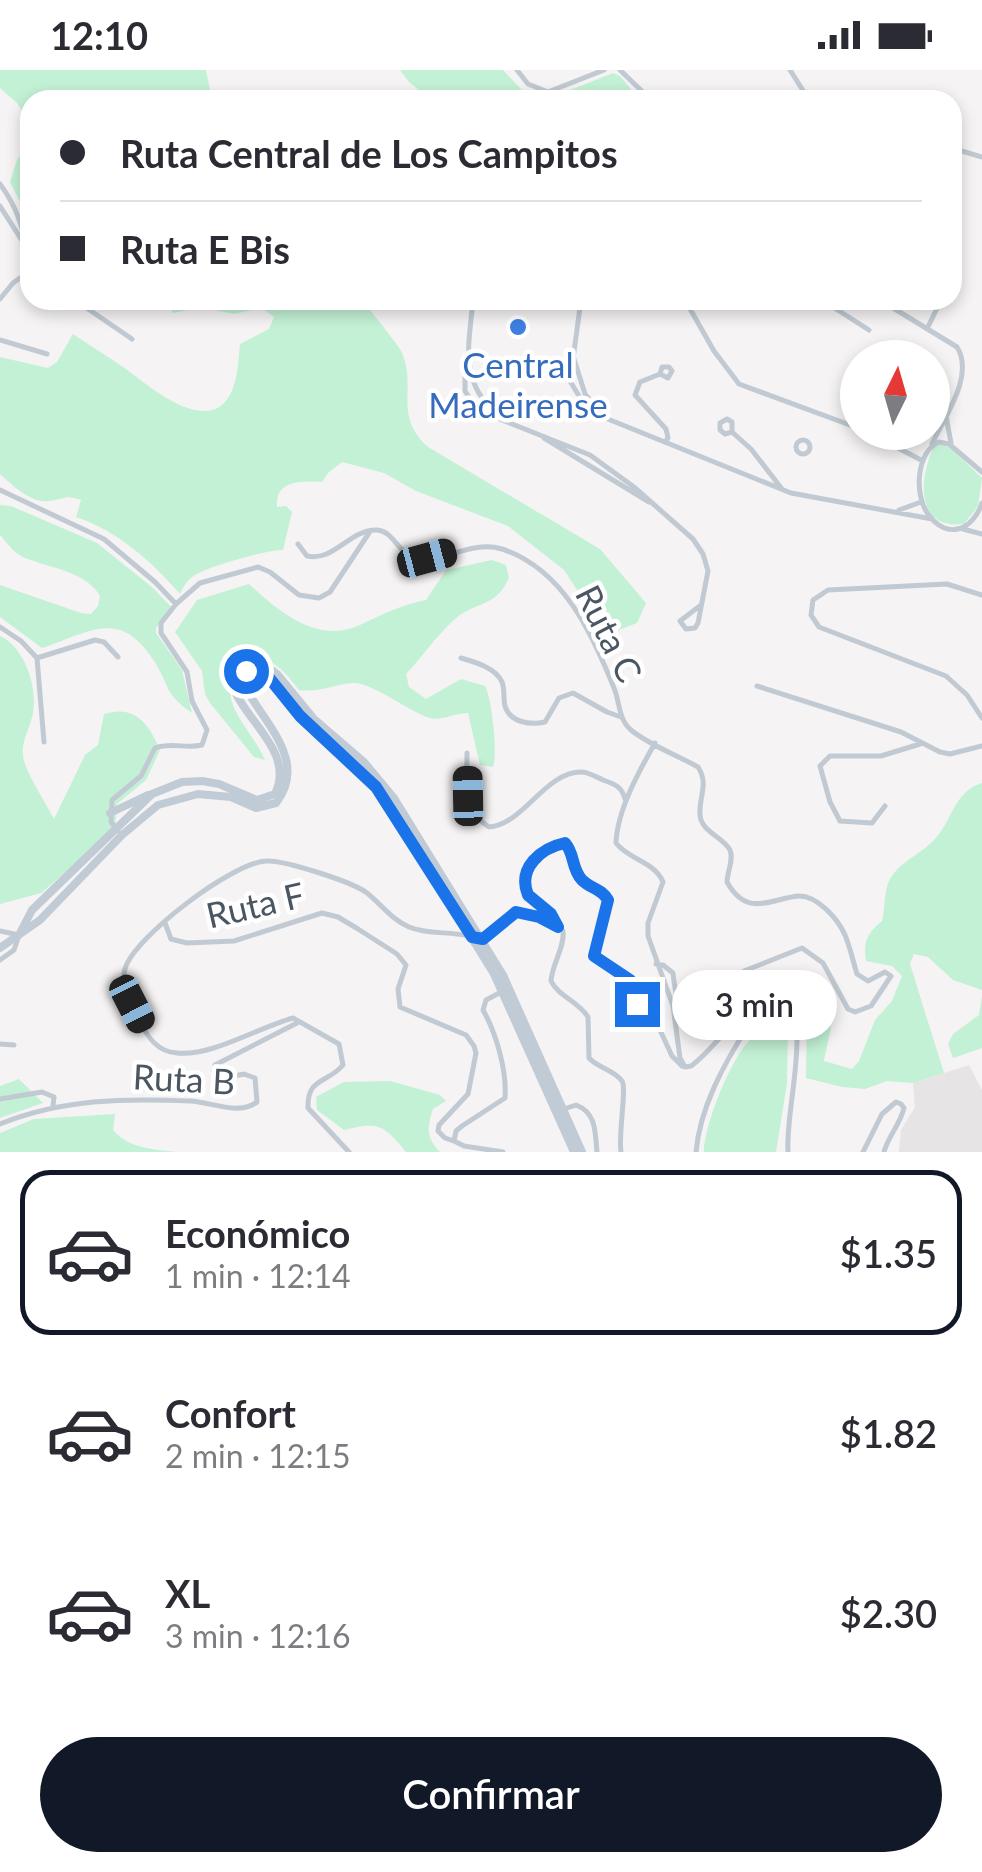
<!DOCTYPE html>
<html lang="es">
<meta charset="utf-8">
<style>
:root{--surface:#fff;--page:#f2f2f3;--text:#2b2b33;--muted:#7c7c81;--line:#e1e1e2;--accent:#111827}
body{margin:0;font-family:Lato,sans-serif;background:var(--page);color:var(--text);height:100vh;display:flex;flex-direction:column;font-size:38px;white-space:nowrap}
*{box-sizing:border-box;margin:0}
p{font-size:32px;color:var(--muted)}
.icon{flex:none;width:55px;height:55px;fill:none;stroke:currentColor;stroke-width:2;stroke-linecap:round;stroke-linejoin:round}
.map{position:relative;height:1082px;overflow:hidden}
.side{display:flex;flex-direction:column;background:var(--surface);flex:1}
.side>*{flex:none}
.top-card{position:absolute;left:20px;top:20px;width:942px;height:220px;border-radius:30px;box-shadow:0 5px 15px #0003;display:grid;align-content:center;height:220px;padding:0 40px;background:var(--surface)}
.needle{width:65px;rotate:5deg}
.controls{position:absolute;left:840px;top:270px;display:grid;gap:20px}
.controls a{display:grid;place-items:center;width:110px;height:110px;border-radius:50%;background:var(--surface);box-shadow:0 5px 15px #0003;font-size:50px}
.end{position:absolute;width:45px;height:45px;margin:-22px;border:12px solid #1a73e8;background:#fff;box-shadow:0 0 0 5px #fff}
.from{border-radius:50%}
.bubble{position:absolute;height:70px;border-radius:35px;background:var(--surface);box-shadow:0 5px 15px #0003;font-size:32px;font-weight:600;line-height:70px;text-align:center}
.car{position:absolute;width:30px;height:60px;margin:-30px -15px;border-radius:12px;box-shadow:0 0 8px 2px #0007;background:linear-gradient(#222 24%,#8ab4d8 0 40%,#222 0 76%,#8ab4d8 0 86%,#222 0)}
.top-card b{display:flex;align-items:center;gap:35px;height:95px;font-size:38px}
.top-card b+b{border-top:2px solid var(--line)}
.top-card i{width:25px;height:25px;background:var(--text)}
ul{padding:18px 0 0;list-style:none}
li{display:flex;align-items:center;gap:30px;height:165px;margin:0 20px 15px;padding:0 20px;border:5px solid transparent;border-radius:30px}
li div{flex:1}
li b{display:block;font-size:38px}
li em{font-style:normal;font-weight:600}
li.active{border-color:var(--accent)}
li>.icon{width:90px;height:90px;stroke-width:1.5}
.action{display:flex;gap:20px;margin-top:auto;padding:20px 40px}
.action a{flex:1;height:115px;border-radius:60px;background:var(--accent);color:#fff;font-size:40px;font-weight:600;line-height:115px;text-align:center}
.status{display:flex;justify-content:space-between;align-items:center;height:70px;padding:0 50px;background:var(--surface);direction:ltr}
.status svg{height:28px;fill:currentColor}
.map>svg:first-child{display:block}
.education{fill:#e6e4e5}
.green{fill:#c3f1d5}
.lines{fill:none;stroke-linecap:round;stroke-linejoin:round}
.minor{stroke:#c1cad2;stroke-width:5}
.secondary{stroke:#c1cbd6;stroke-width:8}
.route{stroke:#1a73e8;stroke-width:12}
.shop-dot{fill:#3f7fe0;stroke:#fff;stroke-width:4}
.labels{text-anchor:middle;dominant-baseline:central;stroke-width:9;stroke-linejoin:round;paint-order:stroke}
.shop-label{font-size:35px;fill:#366cbe;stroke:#fff}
.street-label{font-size:35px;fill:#4a5661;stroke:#fff}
</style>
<div class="status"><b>12:10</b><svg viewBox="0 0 49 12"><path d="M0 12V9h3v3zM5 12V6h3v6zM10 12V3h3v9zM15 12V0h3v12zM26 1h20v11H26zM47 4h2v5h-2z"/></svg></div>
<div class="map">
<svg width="982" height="1082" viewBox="0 0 982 1082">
<rect width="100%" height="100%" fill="#f5f3f3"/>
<!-- education -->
<path class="education" d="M 969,995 L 982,1020 L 982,1082 L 899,1082 L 901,1060 L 915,1037 L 913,1013 Z"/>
<!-- green -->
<path class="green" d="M 0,0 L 206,0 L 210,20 L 217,30 L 30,30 L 30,53 L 17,33 L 0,18 Z
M 400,0 L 503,0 L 531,30 L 431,30 L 408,11 Z
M 613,3 L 620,6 L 640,30 L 545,30 Z
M 30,72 L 30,151 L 10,112 L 17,90 Z
M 167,230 L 362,230 C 369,239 396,272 401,281 C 418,316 392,345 428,377 L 600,479 L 646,533 L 637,553 L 616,561 L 602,558 L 564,500 L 508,456 L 416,421 L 384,403 L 342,392 L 328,403 L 322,412 C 301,411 275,410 277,437 L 286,436 L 292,442 L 283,480 C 266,480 209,496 195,505 C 187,510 184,516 180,524 C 151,491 118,461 76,447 L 81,430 C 66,424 64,429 49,431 C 32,434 12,415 0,404 L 0,287 L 48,298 L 57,292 L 73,264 C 90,276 109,287 126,299 C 146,314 197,358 223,334 C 238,320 238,293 240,274 L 269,259 L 274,247 L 261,238 L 234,244 L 201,237 L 173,243 Z
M 940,374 L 951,378 L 982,408 L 978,436 L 964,454 C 913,460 920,406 934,376 Z
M 0,435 L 11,436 L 97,473 L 153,518 L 171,537 L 156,558 L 156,563 L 182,600 L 192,643 C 165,624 170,618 156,594 C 121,537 92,561 42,578 L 0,547 L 0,515 L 81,543 L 91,544 L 98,536 L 100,526 C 86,501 48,498 23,487 C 14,483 7,473 0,465 Z
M 492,490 L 506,495 L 509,508 C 495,539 474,531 454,550 C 436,566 423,586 406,604 L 409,617 L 426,629 L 461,609 L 485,616 C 492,628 498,684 493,697 L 480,695 L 468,643 C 454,643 443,651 430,648 C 409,642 372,612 353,613 C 335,614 319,623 299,620 C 284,601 274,587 248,588 C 206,626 249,653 265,690 L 254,687 L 210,633 L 205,624 L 202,601 L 175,562 L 197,530 L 249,514 C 278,541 317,575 360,555 C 383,544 401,535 426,530 L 446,500 Z
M 0,566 C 26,578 39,621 32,647 C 29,660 21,672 23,686 C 25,702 46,733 54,749 L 85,685 L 98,675 L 104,644 C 135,634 149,654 160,680 L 146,710 L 117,734 L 115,761 L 41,823 L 0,834 Z
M 982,713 L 982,920 L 953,910 L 928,887 L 914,884 L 910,894 L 944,1003 L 913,1013 L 887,1011 L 865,1019 L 842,1017 L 806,1008 L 807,933 L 815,907 C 842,936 830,957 824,991 L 852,999 L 859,991 L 875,950 L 892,931 L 902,906 L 892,896 L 866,891 C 863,872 867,863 882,851 C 885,839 884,822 889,811 C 898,793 917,786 931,773 C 952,755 952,722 982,713 Z
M 982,925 L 982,978 L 953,988 L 948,974 L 953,964 L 979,945 Z
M 773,959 L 788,959 L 787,1013 L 776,1082 L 704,1082 C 704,1056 731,987 751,969 C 756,964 766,962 773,959 Z
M 19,1009 L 43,1033 L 0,1048 L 0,1016 Z
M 390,1011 L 440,1025 L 446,1031 L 433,1039 C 427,1057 426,1068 440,1082 L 406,1082 C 384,1055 379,1051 344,1060 L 317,1040 L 316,1027 L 344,1012 Z
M 115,1044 L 113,1060 C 129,1079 153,1079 176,1082 L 0,1082 L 0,1063 L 34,1049 Z"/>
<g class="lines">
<!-- minor -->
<path class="minor" d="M 517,0 L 528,14 L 548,22 L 604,0
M 620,0 L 651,30
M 790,0 L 809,30
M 952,78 L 982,87
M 0,114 C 13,132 23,154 25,176
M 0,136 L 30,183
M 952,187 L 958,191 L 952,205
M 0,229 L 13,213 L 30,201
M 75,230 L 132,269
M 473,230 C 469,275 459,309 495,343
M 581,230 L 570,311 L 588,341 L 791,423 L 932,449
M 685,230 L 714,281 L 739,314 L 858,358
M 822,230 L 869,260
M 880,230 L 957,277 C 975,306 944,347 932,374
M 927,259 L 941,230
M 0,270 L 47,284
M 468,289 L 465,295 L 465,321 L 477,340 L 590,385 L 634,417 L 693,469 L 703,484 L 708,501 L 698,553 L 695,558 L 686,559 L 680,551 L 701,535
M 574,289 L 585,324 L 602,344
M 660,304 L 668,308 L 672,301
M 946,346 L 951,373
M 732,362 L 732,352 L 727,349 L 720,353 L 720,360 L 725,364 L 732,362 L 751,379 L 782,419
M 867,362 L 923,391
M 544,368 L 649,432
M796 377a7 7 0 1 1 14 0a7 7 0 1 1-14 0Z
M 665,372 L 668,368 L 666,359 L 635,325 L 640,312 L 660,304 L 662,297 L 669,297 L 672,301
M 982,402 L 949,374 L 939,372 C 916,382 914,425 928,444 C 947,471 973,460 982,433
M 0,420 L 104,469 L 155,512 L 176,534
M 899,440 L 921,432
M 963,459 L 982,464
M 298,474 L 307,486 C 334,492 350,459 377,460 C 393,461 398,482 412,487 C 439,496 470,469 502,479 C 563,499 592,563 614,618 C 620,632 618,649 631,660 C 649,675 677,685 698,697 C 709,714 699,726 700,744 C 700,761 723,767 730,780 C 734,789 727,803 727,812 C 747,848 770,829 798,826 C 817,825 838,849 845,865 C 850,877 853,891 857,904 L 868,911 L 885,902 L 891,906 L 871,936 L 855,942 L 848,939 L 823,893 L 802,878 L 744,901 L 704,938 L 697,940 C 676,936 675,923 673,903 L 663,895 L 656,894
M 982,525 L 947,514 L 828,520 L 813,530 L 811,545 L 819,557 L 946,606 L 967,625 L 982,648
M 0,557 L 21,571 L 37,588 L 44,672
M 37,588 L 95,570 L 104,572 L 118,587
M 461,588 C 475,592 496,598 502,612 C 505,619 503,628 505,636 C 510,653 531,655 545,652 L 559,628 L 573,623 L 607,642 L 621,647
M 757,616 L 901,662 L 940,682 L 950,684 L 982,676
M 655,673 C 639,701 617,741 616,773 C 629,790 654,791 663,812 L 648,853 L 648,866 L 673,936 L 680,988 L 685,997 L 691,996 C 723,973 742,926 786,924 C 811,959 785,1040 788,1082
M 467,683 C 467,712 462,740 489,757 C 523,755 545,702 581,702 C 589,702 596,707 603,710 C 615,714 622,717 625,729
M 885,736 L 872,753 L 840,751 L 830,732 L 820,696 L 830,686 L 881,686 L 920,674
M 118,761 L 111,752 L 112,730 L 141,706 L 155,678 C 171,672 186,679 202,675 L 207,660 L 192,631 L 187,602 L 161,563 L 161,553 L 176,534 L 200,513 L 258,497 L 270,502 L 299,525 L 319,528 L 330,522 L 369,463
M 165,853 L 171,869 L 187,873 L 234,871 L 322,843 L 338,847 L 358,859 L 397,884 L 406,895 L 398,919 L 400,937 L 466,965 L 474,976 L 476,983 L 468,1024 L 439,1055 L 438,1061 L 445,1068 L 454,1071
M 558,857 L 557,850 L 534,832 L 525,816 C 527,791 541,778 565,773 C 575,783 571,798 582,809 C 591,819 601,817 608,830 L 594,886 L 635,915 L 641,941 L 660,960 L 672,986 L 682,996
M 0,861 L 19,865 L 14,880 L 0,890
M 479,868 L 483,869 L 517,842 L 539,847 L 563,861 C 565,877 552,894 551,911 C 559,927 578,931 588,947 L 589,988 C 598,998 614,1000 622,1011 C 627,1017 618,1066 621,1082
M 0,974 L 14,975
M 0,1029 L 42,1022 L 54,1027 L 53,1036
M 561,1040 L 576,1035 C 597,1043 595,1063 597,1082
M 0,1054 C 62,1029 124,1028 190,1031 C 211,1032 239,1046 257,1032 L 255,1008 L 244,1004 L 219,1009 L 214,1001 L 215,995 L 297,953
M 349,1082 L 308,1038 C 307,1007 327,1014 343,995 L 339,974 L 293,948 C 259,957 211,987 177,983 C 157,982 147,966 139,950 C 132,935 120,916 125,899 C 133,868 234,791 267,791 C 284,790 353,812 367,823 C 382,835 391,849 409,857 C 428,865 449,861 468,866
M 503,1082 L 464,1076 L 454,1071 L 456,1061 L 462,1056 L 505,1028 C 507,1000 496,963 483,940 L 486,930 L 503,921
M 696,1082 C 700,1037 724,994 748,956 C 762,946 783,951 792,936
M 863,1082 L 882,1044 L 896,1032 L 901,1034 L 904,1038 C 900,1055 888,1066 884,1082"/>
<!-- secondary -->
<path class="secondary" d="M 110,743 L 148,725
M 19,865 L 32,840 L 152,724 L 182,712 L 202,711 L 219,714 L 257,730 L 275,724 C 295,682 246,652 233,617 C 227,598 244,588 260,591 L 278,605 L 314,649 L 364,692 L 394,728 L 503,905 L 582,1082
M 0,878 L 40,850 L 122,765 L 158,735 L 198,724 L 231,727 L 256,738 L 276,733 C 310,690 260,649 243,613 L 246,601 L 258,599 L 307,653 L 370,709 L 388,733 L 494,904 L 574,1082"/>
</g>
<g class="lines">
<!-- route -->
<path class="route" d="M 246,601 L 254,599 L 266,604 L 300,646 L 376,717 L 472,867 L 483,869 L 516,842 L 539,847 L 558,857 L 551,844 L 528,825 C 517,798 541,778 565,773 C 575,784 571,798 582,810 C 591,819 601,818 608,830 L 594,886 L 630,910 L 634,915 L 637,934"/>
</g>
<!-- markers -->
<circle class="shop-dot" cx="518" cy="257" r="10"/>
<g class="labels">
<!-- shop labels -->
<g class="shop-label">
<text x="518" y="294">Central<tspan x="518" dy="40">Madeirense</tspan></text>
</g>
<!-- street labels -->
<g class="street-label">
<text transform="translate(610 563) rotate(63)">Ruta C</text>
<text transform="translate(255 834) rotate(-13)">Ruta F</text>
<text transform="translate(184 1008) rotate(3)">Ruta B</text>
</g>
</g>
</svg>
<div class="controls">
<a><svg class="needle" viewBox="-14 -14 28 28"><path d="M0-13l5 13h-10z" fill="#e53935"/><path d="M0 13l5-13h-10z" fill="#7c7c81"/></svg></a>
</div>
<i class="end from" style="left:246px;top:601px"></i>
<i class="end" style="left:637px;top:934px"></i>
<div class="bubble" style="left:672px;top:900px;width:165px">3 min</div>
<i class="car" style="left:427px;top:488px;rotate:75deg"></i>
<i class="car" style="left:468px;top:726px;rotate:359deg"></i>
<i class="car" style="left:132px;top:934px;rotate:153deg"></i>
<div class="top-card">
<b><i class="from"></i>Ruta Central de Los Campitos</b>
<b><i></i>Ruta E Bis</b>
</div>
</div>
<section class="side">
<ul>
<li class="active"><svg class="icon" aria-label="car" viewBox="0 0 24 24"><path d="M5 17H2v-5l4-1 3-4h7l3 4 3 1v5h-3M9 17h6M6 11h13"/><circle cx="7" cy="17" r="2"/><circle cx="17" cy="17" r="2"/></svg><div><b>Económico</b><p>1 min · 12:14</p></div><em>$1.35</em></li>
<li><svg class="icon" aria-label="car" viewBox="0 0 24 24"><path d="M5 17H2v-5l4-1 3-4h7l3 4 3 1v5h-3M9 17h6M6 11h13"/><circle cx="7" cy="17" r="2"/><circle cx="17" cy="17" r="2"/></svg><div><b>Confort</b><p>2 min · 12:15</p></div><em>$1.82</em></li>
<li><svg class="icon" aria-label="car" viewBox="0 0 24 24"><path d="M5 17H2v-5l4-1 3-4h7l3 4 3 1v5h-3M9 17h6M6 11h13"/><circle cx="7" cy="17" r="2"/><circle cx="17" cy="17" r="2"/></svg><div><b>XL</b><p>3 min · 12:16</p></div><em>$2.30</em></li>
</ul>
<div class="action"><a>Confirmar</a></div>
</section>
